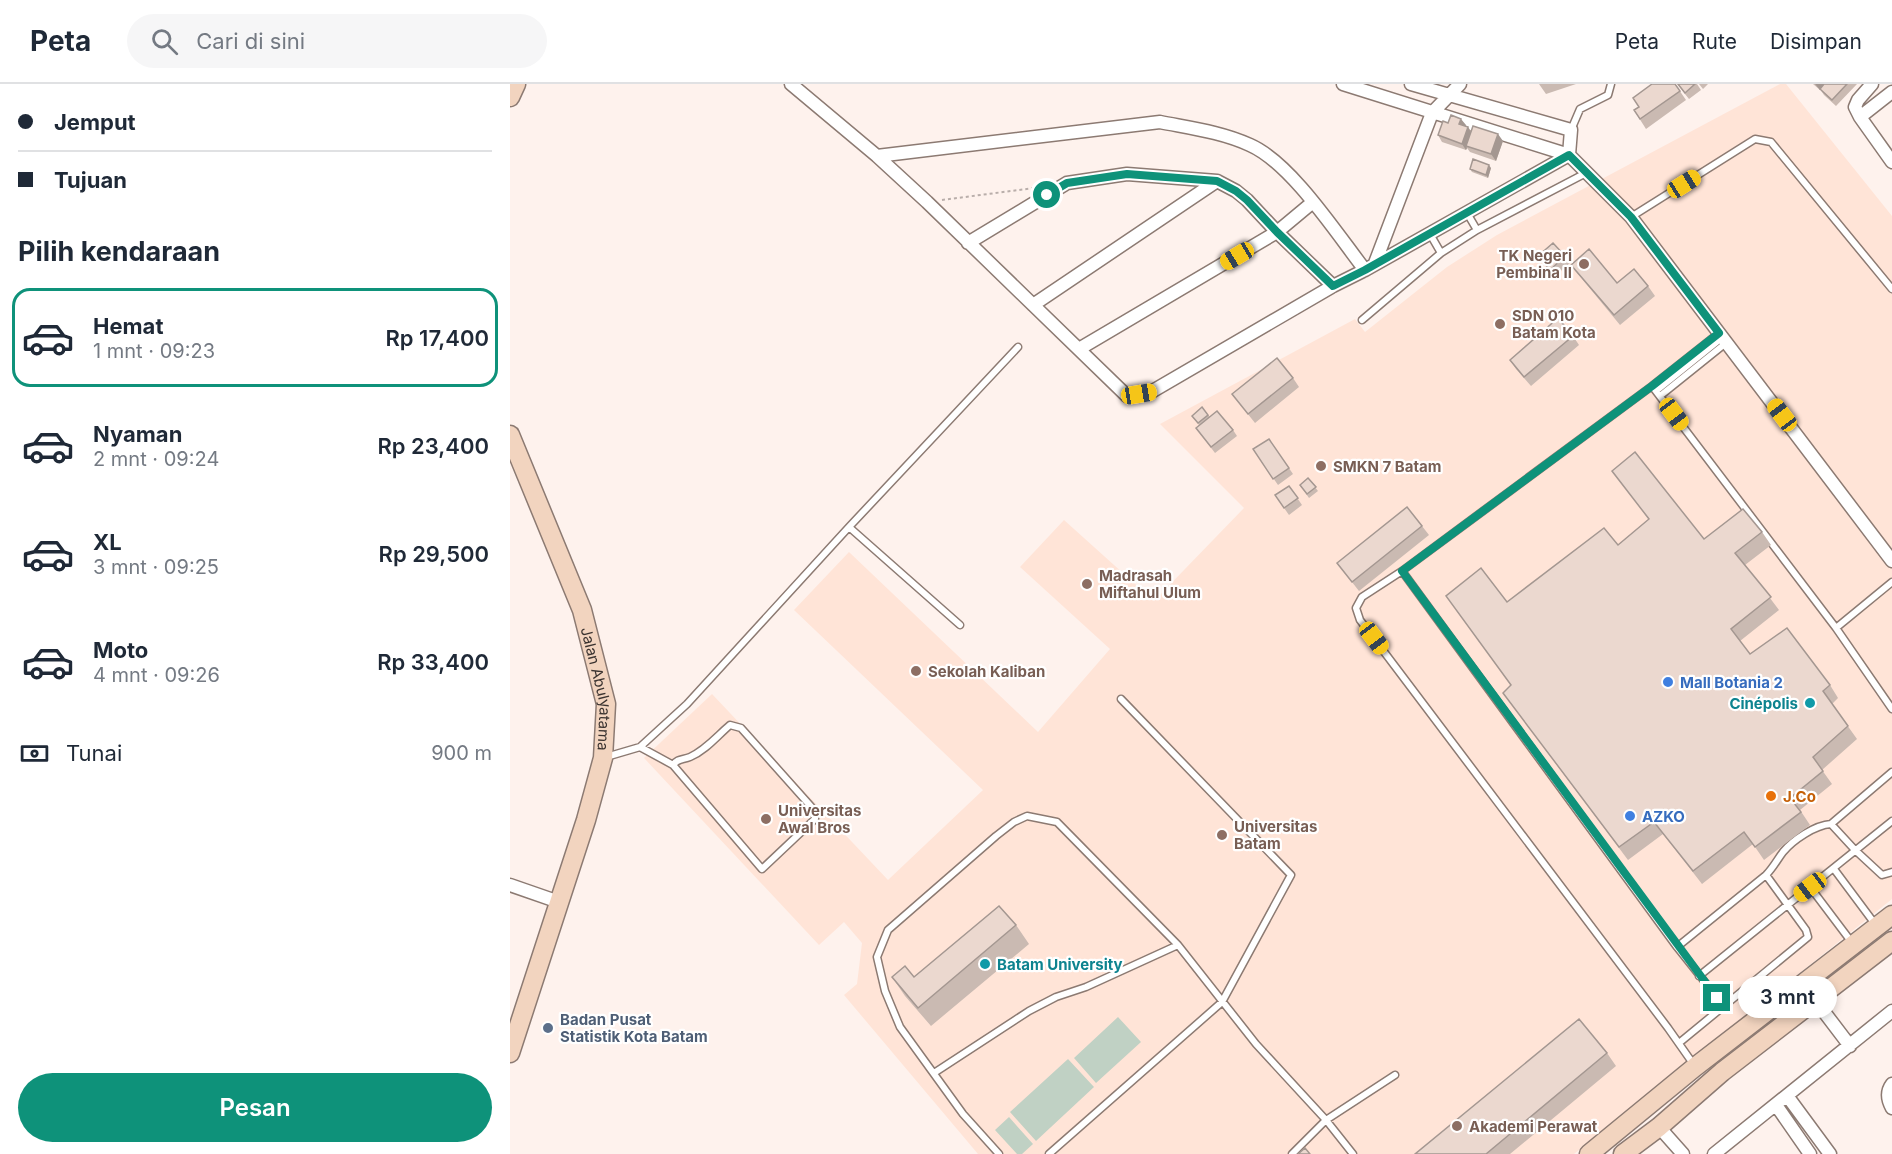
<!DOCTYPE html>
<html lang="id">
<meta charset="utf-8">
<style>
:root{--surface:#fff;--page:#f6f6f7;--text:#1f2937;--muted:#747a83;--line:#e0e1e3;--accent:#0e927a}
body{margin:0;font-family:Inter,sans-serif;background:var(--page);color:var(--text);height:100vh;display:flex;flex-direction:column;font-size:22px;white-space:nowrap}
*{box-sizing:border-box;margin:0}
p{font-size:20px;color:var(--muted)}
.icon{flex:none;width:33px;height:33px;fill:none;stroke:currentColor;stroke-width:2;stroke-linecap:round;stroke-linejoin:round}
.map{position:relative;flex:1;overflow:hidden}
.details{display:flex;flex-direction:column;background:var(--surface);width:510px}
.details>*{flex:none}
.guide{display:grid;align-content:center;height:132px;padding:0 18px;background:var(--surface)}
.end{position:absolute;width:27px;height:27px;margin:-14px;border:8px solid #0e927a;background:#fff;box-shadow:0 0 0 3px #fff}
.from{border-radius:50%}
.bubble{position:absolute;height:42px;border-radius:21px;background:var(--surface);box-shadow:0 3px 9px #0003;font-size:20px;font-weight:600;line-height:42px;text-align:center}
.car{position:absolute;width:18px;height:36px;margin:-18px -9px;border-radius:8px;box-shadow:0 0 4px 2px #0007;background:linear-gradient(#f5c518 24%,#345 0 40%,#f5c518 0 76%,#345 0 86%,#f5c518 0)}
.guide b{display:flex;align-items:center;gap:21px;height:57px;font-size:22px}
.guide b+b{border-top:2px solid var(--line)}
.guide i{width:15px;height:15px;background:var(--text)}
ul{padding:0;list-style:none}
li{display:flex;align-items:center;gap:18px;height:99px;margin:0 12px 9px;padding:0 6px;border:3px solid transparent;border-radius:18px}
li div{flex:1}
li b{display:block;font-size:22px}
li em{font-style:normal;font-weight:600}
li.active{border-color:var(--accent)}
li>.icon{width:54px;height:54px;stroke-width:1.5}
h2{padding:0 18px;font-size:27px;line-height:72px}
.pay{display:flex;align-items:center;gap:15px;height:66px;padding:0 18px;font-size:22px}
.pay p{margin-inline-start:auto}
.action{display:flex;gap:12px;margin-top:auto;padding:12px 18px}
.action a{flex:1;height:69px;border-radius:36px;background:var(--accent);color:#fff;font-size:24px;font-weight:600;line-height:69px;text-align:center}
header{display:flex;align-items:center;gap:36px;box-sizing:border-box;height:84px;padding:0 30px;background:var(--surface);border-bottom:2px solid var(--line)}
header strong{font-size:28px}
nav{display:flex;gap:33px;margin-inline-start:auto;font-size:21px}
.search{width:420px;height:54px;background:var(--page);display:flex;align-items:center;gap:15px;box-sizing:border-box;padding:0 21px;border-radius:33px;color:var(--muted);font-size:22px}
main{display:flex;flex:1;min-height:0}
.map>svg:first-child{display:block}
.built{fill:#ffe4d7}
.green{fill:#c0d1c4}
.lines{fill:none;stroke-linecap:round;stroke-linejoin:round}
.lane-casing{stroke:#8c7a72;stroke-width:9}
.street-casing{stroke:#8c7a72;stroke-width:15}
.secondary-casing{stroke:#8c7a72;stroke-width:21}
.path{stroke:#b9aeaa;stroke-width:2;stroke-dasharray:3 3;stroke-linecap:butt}
.lane{stroke:#fff;stroke-width:6}
.street{stroke:#fff;stroke-width:12}
.secondary{stroke:#f2d4bf;stroke-width:18}
.wall{fill:#cabab2}
.shaded-wall{fill:#a49791}
.building{fill:#ebd8cf;stroke:#a49791;stroke-width:1.5}
.route{stroke:#0e927a;stroke-width:8}
.education-dot{fill:#8d6e63;stroke:#fff;stroke-width:2}
.shop-dot{fill:#3f7fe0;stroke:#fff;stroke-width:2}
.culture-dot{fill:#0f9aa8;stroke:#fff;stroke-width:2}
.food-dot{fill:#e8710a;stroke:#fff;stroke-width:2}
.service-dot{fill:#5c6f8a;stroke:#fff;stroke-width:2}
.labels{text-anchor:middle;dominant-baseline:central;stroke-width:4.5;stroke-linejoin:round;paint-order:stroke}
.education-label{font-size:15px;font-weight:bold;fill:#785e54;stroke:#fff;text-anchor:start}
.shop-label{font-size:15px;font-weight:bold;fill:#366cbe;stroke:#fff;text-anchor:start}
.street-label{font-size:15px;fill:#3b3330;stroke:#fff}
.culture-label{font-size:15px;font-weight:bold;fill:#0d838f;stroke:#fff;text-anchor:end}
.food-label{font-size:15px;font-weight:bold;fill:#c56008;stroke:#fff;text-anchor:start}
.service-label{font-size:15px;font-weight:bold;fill:#4e5e75;stroke:#fff;text-anchor:start}
</style>
<header>
<strong>Peta</strong>
<div class="search"><svg class="icon" aria-label="search" viewBox="0 0 24 24"><circle cx="10" cy="10" r="6"/><path d="M15 15l6 6"/></svg>Cari di sini</div>
<nav><a>Peta</a><a>Rute</a><a>Disimpan</a></nav>
</header>
<main>
<section class="details">
<div class="guide">
<b><i class="from"></i>Jemput</b>
<b><i></i>Tujuan</b>
</div>
<h2>Pilih kendaraan</h2>
<ul>
<li class="active"><svg class="icon" aria-label="car" viewBox="0 0 24 24"><path d="M5 17H2v-5l4-1 3-4h7l3 4 3 1v5h-3M9 17h6M6 11h13"/><circle cx="7" cy="17" r="2"/><circle cx="17" cy="17" r="2"/></svg><div><b>Hemat</b><p>1 mnt · 09:23</p></div><em>Rp 17,400</em></li>
<li><svg class="icon" aria-label="car" viewBox="0 0 24 24"><path d="M5 17H2v-5l4-1 3-4h7l3 4 3 1v5h-3M9 17h6M6 11h13"/><circle cx="7" cy="17" r="2"/><circle cx="17" cy="17" r="2"/></svg><div><b>Nyaman</b><p>2 mnt · 09:24</p></div><em>Rp 23,400</em></li>
<li><svg class="icon" aria-label="car" viewBox="0 0 24 24"><path d="M5 17H2v-5l4-1 3-4h7l3 4 3 1v5h-3M9 17h6M6 11h13"/><circle cx="7" cy="17" r="2"/><circle cx="17" cy="17" r="2"/></svg><div><b>XL</b><p>3 mnt · 09:25</p></div><em>Rp 29,500</em></li>
<li><svg class="icon" aria-label="car" viewBox="0 0 24 24"><path d="M5 17H2v-5l4-1 3-4h7l3 4 3 1v5h-3M9 17h6M6 11h13"/><circle cx="7" cy="17" r="2"/><circle cx="17" cy="17" r="2"/></svg><div><b>Moto</b><p>4 mnt · 09:26</p></div><em>Rp 33,400</em></li>
</ul>
<div class="pay"><svg class="icon" aria-label="cash" viewBox="0 0 24 24"><path d="M3 7h18v10H3z"/><circle cx="12" cy="12" r="2"/></svg>Tunai<p>900 m</p></div>
<div class="action"><a>Pesan</a></div>
</section>
<div class="map">
<svg width="1382" height="1070" viewBox="0 0 1382 1070">
<rect width="100%" height="100%" fill="#fef2ed"/>
<!-- built -->
<path class="built" d="M 1270,0 L 1276,0 L 1382,132 L 1382,815 L 1064,1070 L 468,1070 L 334,911 L 347,900 L 352,859 L 334,838 L 309,861 L 134,674 L 202,610 L 378,796 L 473,706 L 284,526 L 339,468 L 528,648 L 600,565 L 510,483 L 554,436 L 644,517 L 734,424 L 650,340 L 845,235 L 855,248 L 937,183 L 987,151 Z"/>
<!-- green -->
<path class="green" d="M 608,933 L 631,958 L 586,999 L 564,974 Z
M 558,975 L 584,1003 L 526,1057 L 500,1028 Z
M 499,1033 L 523,1060 L 512,1070 L 507,1070 L 485,1046 Z"/>
<g class="lines">
<defs>
<path id="lane" d="M 1061,46 L 1070,25 L 1098,11 L 1101,0
M 1121,133 L 1245,55 L 1261,58 L 1382,205
M 967,146 L 1076,89
M 920,150 L 931,169
M 852,236 L 931,169 L 967,146 L 957,129
M 1142,302 L 1209,249
M 1146,307 L 1213,253
M 1150,312 L 1216,259
M 339,443 L 450,541
M 892,487 L 852,513 L 846,524 L 850,536 L 1158,944 L 1184,981
M 1326,544 L 1382,498
M 130,663 L 163,681 L 252,785 L 305,735 L 305,727 L 231,644 L 220,641 C 207,652 196,666 180,673 C 173,676 168,674 163,681
M 96,673 L 130,663 L 177,620 L 339,443 L 508,263
M 1321,740 L 1345,766 L 1372,791 L 1382,788
M 1324,785 L 1365,840
M 1300,803 L 1343,860
M 1167,863 L 1256,791 C 1263,784 1267,776 1273,768 C 1283,756 1305,741 1321,740 L 1382,688
M 1189,892 L 1382,737
M 1214,922 L 1167,863 L 892,487 L 1142,302 L 1326,544 L 1382,625
M 1169,959 L 1298,853 L 1296,846 L 1256,791
M 424,989 L 519,927 L 546,913 L 576,903 L 668,861
M 489,1070 L 453,1030 L 390,943 L 375,907 L 367,873 L 378,846 L 486,752 L 504,738 L 517,732 L 547,738 L 668,861 L 746,960 L 816,1036 L 843,1070
M 539,1070 L 712,918 L 781,791 L 611,615
M 782,1070 L 816,1036 L 885,991"/>
<path id="street" d="M 281,0 L 367,72 L 417,118 L 617,312 L 641,308 L 823,202 L 855,186 L 1059,71
M 833,0 L 1059,71 L 1121,133 L 1382,477
M 901,0 L 1061,46 L 1059,71
M 1362,0 L 1348,16 L 1345,23 L 1350,33 L 1382,78
M 1350,33 L 1382,8
M 367,72 L 650,38 C 680,44 712,48 740,61 C 781,79 827,150 855,186
M 458,159 L 557,99 L 617,90 L 707,97 L 726,107 L 737,116 L 767,148 L 823,202
M 865,179 L 922,29 L 950,0
M 523,221 L 707,97
M 569,265 L 767,148 L 803,118
M 0,801 L 49,818
M 1305,916 L 1340,962
M 1382,1000 C 1376,1008 1377,1015 1382,1024
M 1278,1013 L 1320,1070
M 1266,1021 L 1300,1070
M 1149,1043 L 1173,1070
M 1204,1070 L 1382,927"/>
<g id="secondary">
<path d="M 0,13 L 6,0"/>
<path id="s1" d="M 0,351 L 72,526 L 96,620 L 93,674 L 76,736 L 0,969"/>
<path d="M 1079,1070 L 1185,983 L 1382,831"/>
<path d="M 1113,1070 L 1149,1043 L 1212,988 L 1382,857"/>
</g>
</defs>
<!-- lane casing -->
<use href="#lane" class="lane-casing"/>
<!-- street casing -->
<use href="#street" class="street-casing"/>
<!-- secondary casing -->
<use href="#secondary" class="secondary-casing"/>
<!-- path -->
<path class="path" d="M 432,116 L 524,104"/>
<!-- lane -->
<use href="#lane" class="lane"/>
<!-- street -->
<use href="#street" class="street"/>
<!-- secondary -->
<use href="#secondary" class="secondary"/>
</g>
<!-- wall -->
<path class="wall" d="M 1029,0 L 1066,0 L 1036,10 Z
M 1165,0 L 1176,16 L 1136,45 L 1124,26 Z
M 1167,0 L 1187,0 L 1191,6 L 1179,15 Z
M 1189,0 L 1198,0 L 1193,5 Z
M 1303,0 L 1347,0 L 1326,22 L 1314,11 L 1310,5 L 1310,6 Z
M 938,39 L 956,41 L 955,42 L 958,43 L 961,47 L 993,57 L 986,77 L 960,68 L 957,64 L 956,66 L 932,58 L 928,51 Z
M 981,84 L 978,94 L 962,88 L 960,85 Z
M 1028,172 L 1055,172 L 1060,179 L 1045,192 Z
M 1061,181 L 1107,199 L 1138,202 L 1145,212 L 1110,241 L 1068,190 Z
M 1063,252 L 1069,261 L 1021,302 L 1006,285 L 1000,276 Z
M 783,294 L 789,303 L 745,339 L 722,310 Z
M 692,323 L 700,333 L 723,346 L 727,352 L 705,369 L 686,344 L 689,341 L 682,332 Z
M 759,355 L 783,390 L 768,401 L 743,365 Z
M 1102,387 L 1194,455 L 1252,448 L 1261,461 L 1235,481 L 1269,526 L 1230,557 L 1240,570 L 1320,601 L 1328,614 L 1322,620 L 1347,655 L 1312,686 L 1322,700 L 1290,726 L 1300,741 L 1254,776 L 1243,760 L 1192,800 L 1153,750 L 1118,776 L 993,609 L 1001,601 L 997,518 L 1108,461 L 1139,435 Z
M 798,394 L 808,407 L 799,414 L 790,401 Z
M 779,402 L 792,421 L 779,431 L 765,411 Z
M 912,442 L 919,451 L 849,507 L 827,479 Z
M 506,841 L 519,860 L 421,942 L 395,912 L 382,893 L 404,893 Z
M 1097,969 L 1106,982 L 1000,1070 L 905,1070 Z"/>
<!-- shaded-wall -->
<path class="shaded-wall" d="M 1305,0 L 1315,0 L 1310,6 Z
M 951,35 L 956,41 L 954,46 L 949,40 Z
M 958,43 L 962,50 L 956,62 L 957,64 L 956,66 L 952,60 Z
M 988,50 L 993,57 L 986,77 L 981,70 Z
M 979,81 L 981,84 L 978,94 L 976,91 Z"/>
<!-- building -->
<path class="building" d="M 1142,0 L 1165,0 L 1170,7 L 1130,35 L 1124,26 L 1129,23 L 1123,14 Z
M 1168,0 L 1185,0 L 1175,9 Z
M 1314,0 L 1337,0 L 1322,16 L 1310,5 Z
M 941,31 L 951,35 L 949,40 L 958,43 L 952,60 L 928,51 L 933,37 L 938,39 Z
M 963,42 L 988,50 L 981,70 L 956,62 Z
M 963,75 L 979,81 L 976,91 L 960,85 Z
M 1043,159 L 1055,172 L 1040,186 L 1028,172 Z
M 1079,165 L 1107,199 L 1124,185 L 1138,202 L 1104,231 L 1061,181 Z
M 1048,234 L 1063,252 L 1014,293 L 1000,276 Z
M 767,274 L 783,294 L 738,330 L 722,310 Z
M 692,323 L 698,331 L 688,339 L 682,332 Z
M 707,327 L 723,346 L 701,363 L 686,344 Z
M 759,355 L 779,384 L 763,395 L 743,365 Z
M 1125,368 L 1194,455 L 1233,425 L 1252,448 L 1225,469 L 1261,513 L 1221,545 L 1240,570 L 1277,544 L 1320,601 L 1313,607 L 1338,642 L 1303,673 L 1313,687 L 1280,714 L 1291,728 L 1245,763 L 1234,748 L 1183,787 L 1144,738 L 1109,763 L 993,609 L 1001,601 L 936,512 L 971,484 L 997,518 L 1094,444 L 1108,461 L 1139,435 L 1102,387 Z
M 798,394 L 806,403 L 797,410 L 790,401 Z
M 779,402 L 788,414 L 774,424 L 765,411 Z
M 897,423 L 912,442 L 842,498 L 827,479 Z
M 489,822 L 506,841 L 408,924 L 382,893 L 395,882 L 404,893 Z
M 1069,935 L 1097,969 L 976,1070 L 905,1070 Z
M 795,1064 L 800,1070 L 788,1070 Z"/>
<g class="lines">
<!-- route -->
<path class="route" d="M 537,111 L 557,99 L 617,90 L 707,97 L 726,107 L 737,116 L 767,148 L 823,202 L 855,186 L 1059,71 L 1121,133 L 1209,249 L 1142,302 L 892,487 L 1207,914"/>
</g>
<!-- markers -->
<g class="education-dot">
<circle cx="1074" cy="180" r="6"/>
<circle cx="990" cy="240" r="6"/>
<circle cx="811" cy="382" r="6"/>
<circle cx="577" cy="500" r="6"/>
<circle cx="406" cy="587" r="6"/>
<circle cx="256" cy="735" r="6"/>
<circle cx="712" cy="751" r="6"/>
<circle cx="947" cy="1042" r="6"/>
</g>
<g class="shop-dot">
<circle cx="1158" cy="598" r="6"/>
<circle cx="1120" cy="732" r="6"/>
</g>
<g class="culture-dot">
<circle cx="1300" cy="619" r="6"/>
<circle cx="475" cy="880" r="6"/>
</g>
<circle class="food-dot" cx="1261" cy="712" r="6"/>
<circle class="service-dot" cx="38" cy="944" r="6"/>
<g class="labels">
<!-- education labels -->
<g class="education-label">
<text x="1062" y="171" text-anchor="end">TK Negeri<tspan x="1062" dy="17">Pembina II</tspan></text>
<text x="1002" y="231">SDN 010<tspan x="1002" dy="17">Batam Kota</tspan></text>
<text x="823" y="382">SMKN 7 Batam</text>
<text x="589" y="491">Madrasah<tspan x="589" dy="17">Miftahul Ulum</tspan></text>
<text x="418" y="587">Sekolah Kaliban</text>
<text x="268" y="726">Universitas<tspan x="268" dy="17">Awal Bros</tspan></text>
<text x="724" y="742">Universitas<tspan x="724" dy="17">Batam</tspan></text>
<text x="959" y="1042">Akademi Perawat</text>
</g>
<!-- shop labels -->
<g class="shop-label">
<text x="1170" y="598">Mall Botania 2</text>
<text x="1132" y="732">AZKO</text>
</g>
<!-- street labels -->
<g class="street-label">
<text stroke="none"><textPath href="#s1" startOffset="270">Jalan Abulyatama</textPath></text>
</g>
<!-- culture labels -->
<g class="culture-label">
<text x="1288" y="619">Cinépolis</text>
<text x="487" y="880" text-anchor="start">Batam University</text>
</g>
<!-- food labels -->
<g class="food-label">
<text x="1273" y="712">J.Co</text>
</g>
<!-- service labels -->
<g class="service-label">
<text x="50" y="935">Badan Pusat<tspan x="50" dy="17">Statistik Kota Batam</tspan></text>
</g>
</g>
</svg>
<i class="end from" style="left:537px;top:111px"></i>
<i class="end" style="left:1207px;top:914px"></i>
<div class="bubble" style="left:1228px;top:892px;width:99px">3 mnt</div>
<i class="car" style="left:1174px;top:100px;rotate:58deg"></i>
<i class="car" style="left:727px;top:172px;rotate:239deg"></i>
<i class="car" style="left:629px;top:310px;rotate:81deg"></i>
<i class="car" style="left:1164px;top:330px;rotate:143deg"></i>
<i class="car" style="left:1272px;top:331px;rotate:323deg"></i>
<i class="car" style="left:864px;top:554px;rotate:143deg"></i>
<i class="car" style="left:1300px;top:803px;rotate:233deg"></i>
</div>
</main>
